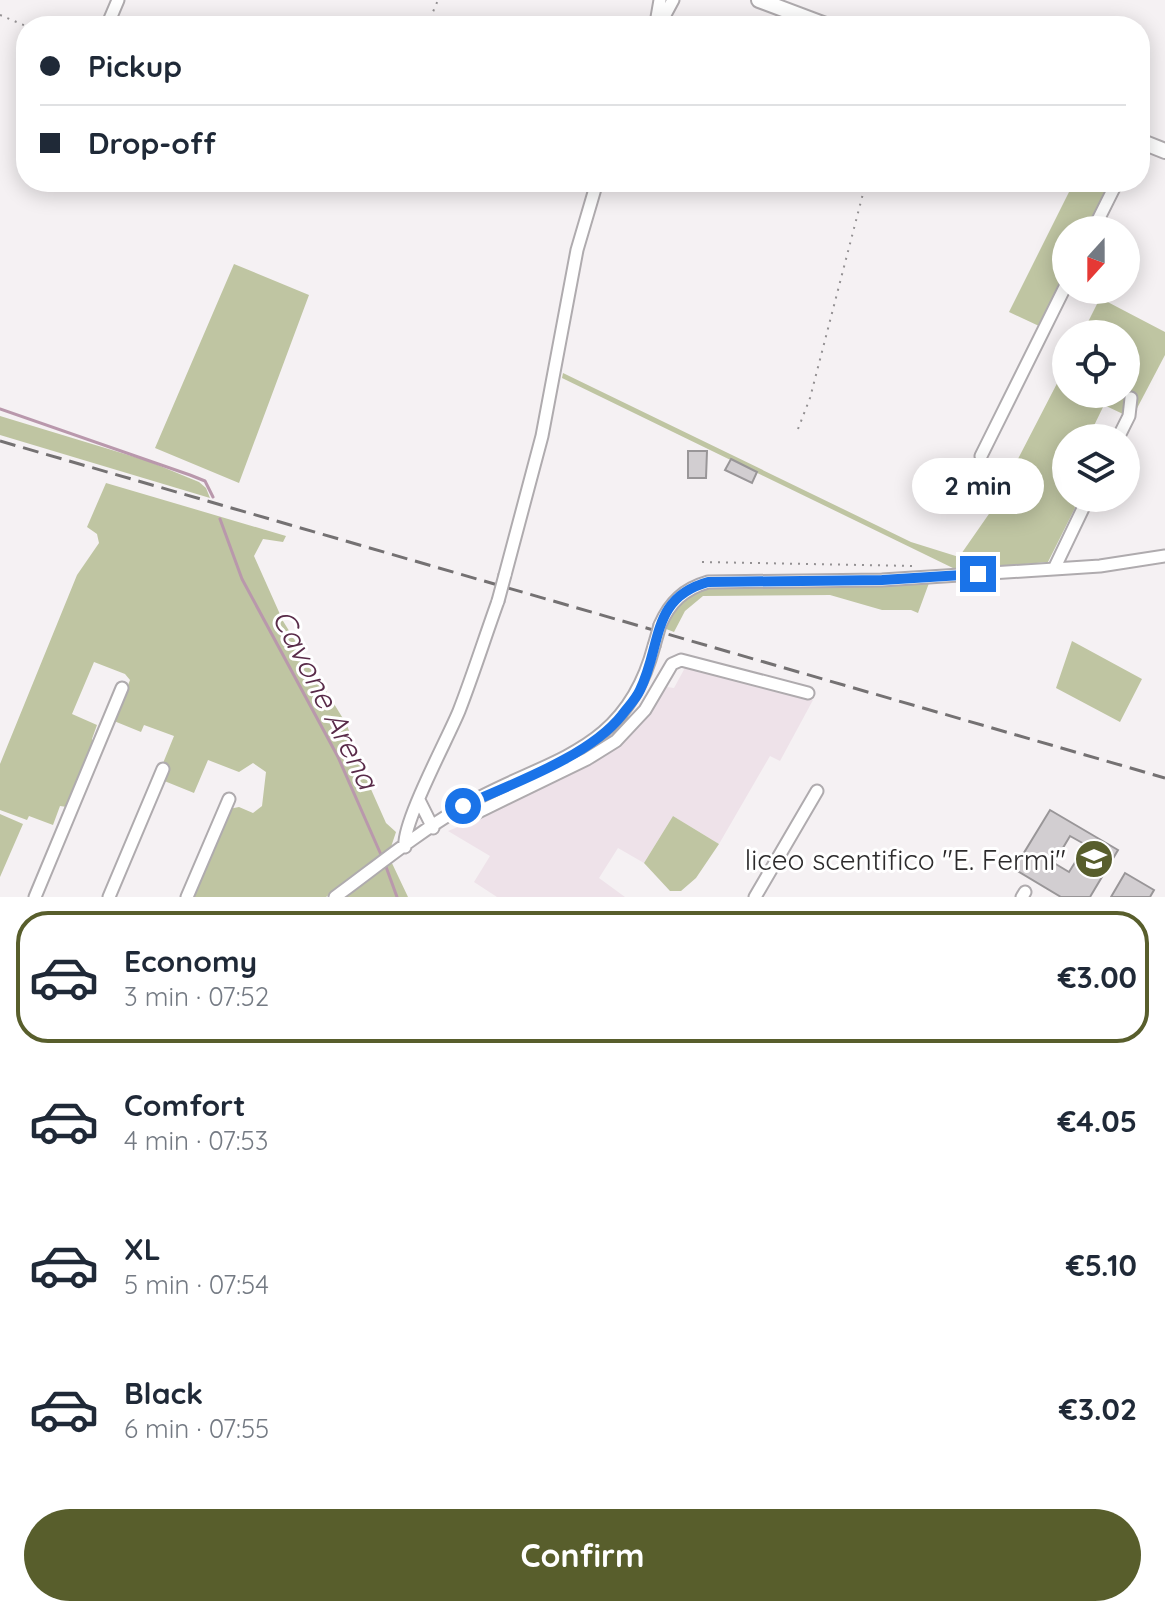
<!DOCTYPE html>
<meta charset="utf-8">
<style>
:root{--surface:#fff;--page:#f6f6f7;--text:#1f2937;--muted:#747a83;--line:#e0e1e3;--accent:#585e2c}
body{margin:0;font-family:Quicksand,sans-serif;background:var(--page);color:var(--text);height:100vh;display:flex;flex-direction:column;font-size:30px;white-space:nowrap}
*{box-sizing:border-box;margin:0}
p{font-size:26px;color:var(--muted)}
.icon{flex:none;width:44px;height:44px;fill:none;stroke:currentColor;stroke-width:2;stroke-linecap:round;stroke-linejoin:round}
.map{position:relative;height:897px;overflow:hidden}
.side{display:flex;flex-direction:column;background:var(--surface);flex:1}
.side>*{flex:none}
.hud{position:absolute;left:16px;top:16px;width:1134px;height:176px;border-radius:32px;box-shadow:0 4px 20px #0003;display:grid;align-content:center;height:176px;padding:0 24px;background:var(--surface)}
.needle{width:52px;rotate:201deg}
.fabs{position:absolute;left:1052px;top:216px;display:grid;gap:16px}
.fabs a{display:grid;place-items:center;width:88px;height:88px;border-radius:50%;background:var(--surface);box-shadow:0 4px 20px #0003;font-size:40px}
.end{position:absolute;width:36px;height:36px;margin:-18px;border:10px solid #1a73e8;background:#fff;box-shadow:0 0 0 4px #fff}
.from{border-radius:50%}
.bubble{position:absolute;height:56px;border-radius:28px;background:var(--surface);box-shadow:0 4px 20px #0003;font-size:26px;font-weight:800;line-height:56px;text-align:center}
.hud b{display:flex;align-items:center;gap:28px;height:76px;font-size:30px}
.hud b+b{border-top:2px solid var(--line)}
.hud i{width:20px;height:20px;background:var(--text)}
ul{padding:14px 0 0;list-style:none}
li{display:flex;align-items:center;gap:24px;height:132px;margin:0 16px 12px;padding:0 8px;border:4px solid transparent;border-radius:32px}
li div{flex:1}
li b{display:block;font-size:30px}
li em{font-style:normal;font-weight:800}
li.current{border-color:var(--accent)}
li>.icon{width:72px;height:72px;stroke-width:1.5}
.action{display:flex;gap:16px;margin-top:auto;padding:16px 24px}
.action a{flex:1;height:92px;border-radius:48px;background:var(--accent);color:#fff;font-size:32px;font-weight:800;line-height:92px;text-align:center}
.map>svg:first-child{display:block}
.built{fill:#eee2e9}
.green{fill:#bfc5a2}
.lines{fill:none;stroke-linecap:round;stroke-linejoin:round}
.stream{stroke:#b998ac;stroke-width:3}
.building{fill:#d2ced1;stroke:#999698;stroke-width:2;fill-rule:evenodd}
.minor-casing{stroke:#afabae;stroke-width:15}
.tertiary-casing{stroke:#afabae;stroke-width:18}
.path{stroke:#939092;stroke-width:2;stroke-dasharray:2 6;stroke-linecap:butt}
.minor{stroke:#fff;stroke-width:11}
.tertiary{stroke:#fff;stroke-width:14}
.rail{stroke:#747172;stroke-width:3;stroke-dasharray:16 8;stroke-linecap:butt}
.minor-bridge-casing{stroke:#afabae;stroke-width:15;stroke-linecap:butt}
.minor-bridge{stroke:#fff;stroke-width:11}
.route{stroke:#1a73e8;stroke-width:10}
.labels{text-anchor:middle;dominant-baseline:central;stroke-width:6;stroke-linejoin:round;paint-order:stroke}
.poi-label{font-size:28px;fill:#2d2b2c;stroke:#fff;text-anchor:end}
.water-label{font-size:30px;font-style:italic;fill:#592b49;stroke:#fff}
</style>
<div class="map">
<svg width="1165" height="897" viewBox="0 0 1165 897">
<rect width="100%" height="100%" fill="#f5f1f3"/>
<!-- built -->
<path class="built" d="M 687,664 L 813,700 L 780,761 L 770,756 L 719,844 L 673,816 L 644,863 L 618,848 L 599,878 L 625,897 L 497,897 L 474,882 L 490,856 L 448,831 L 494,812 L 621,744 L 643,721 L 667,687 L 674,688 Z"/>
<!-- green -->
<path class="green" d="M 1074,182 L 1112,182 L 1088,230 L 1066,230 L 1066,273 L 1039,326 L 1009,312 Z
M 234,264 L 309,295 L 239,483 L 155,448 Z
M 1100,298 L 1165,332 L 1165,355 L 1134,414 L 1125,410 L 1123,414 L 1104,405 L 1088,438 L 1066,438 L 1063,486 L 1066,498 L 1072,498 L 1075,508 L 1048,562 L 957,570 L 562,378 L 563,373 L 911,542 L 959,557 L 991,511 L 1066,366 L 1066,394 L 1126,394 L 1126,334 L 1082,334 Z
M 0,416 L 148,461 L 199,482 L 206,488 L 210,498 L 0,435 Z
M 106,483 L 286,536 L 283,542 L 263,539 L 254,556 L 283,621 L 347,725 L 362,769 L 386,823 L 396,832 L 390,850 L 326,897 L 191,897 L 229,809 L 239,807 L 253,813 L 262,806 L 266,772 L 253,763 L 239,772 L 208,760 L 194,793 L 157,778 L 174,736 L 144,725 L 141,732 L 114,721 L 130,680 L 125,674 L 94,662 L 72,714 L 97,725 L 92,739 L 94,743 L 67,807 L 60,806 L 53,825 L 29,816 L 27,820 L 0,810 L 0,764 L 77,575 L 99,543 L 97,534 L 87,527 Z
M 929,583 L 918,613 L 911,610 L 882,610 L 830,595 L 703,596 L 685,611 L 674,632 L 661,627 L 679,600 L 710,586 Z
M 1072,641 L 1142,679 L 1120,722 L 1056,688 Z
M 0,814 L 23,824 L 0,877 Z
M 673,816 L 719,844 L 696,878 L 681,891 L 670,891 L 644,863 Z
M 390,859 L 408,897 L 346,897 Z"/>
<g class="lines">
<!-- stream -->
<path class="stream" d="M 0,409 L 190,475 L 205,481 L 213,497
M 220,519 L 242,579 L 338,757 L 382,857
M 385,864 L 397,897"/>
</g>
<!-- building -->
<path class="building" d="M 688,451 L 707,451 L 706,478 L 688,478 Z
M 731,459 L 757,472 L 752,483 L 725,470 Z
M 1050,810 L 1118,850 L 1090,897 L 1061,897 L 1014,869 ZM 1070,836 L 1086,845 L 1069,872 L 1054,863 Z
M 1125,873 L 1154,890 L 1150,897 L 1111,897 Z"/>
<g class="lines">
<defs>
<path id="minor" d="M 656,23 L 660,0
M 107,26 L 118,0
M 659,26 L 673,0
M 1093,230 L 1117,182
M 1118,438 L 1129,416 L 1131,398
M 981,456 L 1066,285
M 1054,569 L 1088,498
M 505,575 L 542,436 L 577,250 L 597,182
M 660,625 C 670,602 684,589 708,582 L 882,580 L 1100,566 L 1165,556
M 419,800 L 433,828
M 449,815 L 464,817 L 472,815 L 587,759 L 616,741 L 645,710 L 672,664 L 681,660 L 808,693
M 405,847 C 401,825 448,738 459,711 C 473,675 485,637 498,601
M 35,897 L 122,688
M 109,897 L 163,769
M 187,897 L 229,799
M 335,897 C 376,867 416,834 460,808 C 545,758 625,757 654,646
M 755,897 L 817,791
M 1022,897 L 1025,892"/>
<path id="tertiary" d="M 759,0 L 828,26
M 1140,141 L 1165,151"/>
</defs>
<!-- minor casing -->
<use href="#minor" class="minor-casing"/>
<!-- tertiary casing -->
<use href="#tertiary" class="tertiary-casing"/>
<!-- path -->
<path class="path" d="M 0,15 L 26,26
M 427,26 L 438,0
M 798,429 L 810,398 L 866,182
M 702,562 L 916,566"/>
<!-- minor -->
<use href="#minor" class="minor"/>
<!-- tertiary -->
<use href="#tertiary" class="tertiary"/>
<!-- rail -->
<path class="rail" d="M 0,441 L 1165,778"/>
<defs>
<path id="minor-bridge" d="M 498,601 L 505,575
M 654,646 L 660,625"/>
</defs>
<!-- minor-bridge casing -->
<use href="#minor-bridge" class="minor-bridge-casing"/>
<!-- minor-bridge -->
<use href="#minor-bridge" class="minor-bridge"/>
</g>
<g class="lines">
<!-- route -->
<path class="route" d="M 463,806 C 511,784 589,757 622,715 C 628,707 636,699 640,690 C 662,646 650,598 708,582 L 882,580 L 978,574"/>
</g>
<!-- icons -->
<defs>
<symbol id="school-disc" viewBox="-11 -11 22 22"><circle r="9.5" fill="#585e2c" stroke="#fff"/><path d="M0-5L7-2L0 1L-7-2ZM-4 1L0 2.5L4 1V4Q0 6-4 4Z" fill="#fff"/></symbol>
</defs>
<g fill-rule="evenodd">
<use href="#school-disc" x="1072" y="837" width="44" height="44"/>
</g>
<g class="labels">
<!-- poi labels -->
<g class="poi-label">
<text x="1066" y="859">liceo scentifico "E. Fermi"</text>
</g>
<!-- water labels -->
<g class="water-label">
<text transform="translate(326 699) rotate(63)">Cavone Arena</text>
</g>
</g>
</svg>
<div class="fabs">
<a><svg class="needle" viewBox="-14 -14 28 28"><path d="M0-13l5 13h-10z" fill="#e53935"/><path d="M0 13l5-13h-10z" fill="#747a83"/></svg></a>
<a><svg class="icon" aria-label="locate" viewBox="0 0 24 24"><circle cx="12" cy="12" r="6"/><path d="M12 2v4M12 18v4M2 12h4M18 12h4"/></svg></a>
<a><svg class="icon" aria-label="layers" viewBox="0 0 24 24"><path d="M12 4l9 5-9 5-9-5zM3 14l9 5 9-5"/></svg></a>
</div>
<i class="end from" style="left:463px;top:806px"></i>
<i class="end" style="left:978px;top:574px"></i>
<div class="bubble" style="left:912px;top:458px;width:132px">2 min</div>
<div class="hud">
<b><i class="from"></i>Pickup</b>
<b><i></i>Drop-off</b>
</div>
</div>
<section class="side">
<ul>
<li class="current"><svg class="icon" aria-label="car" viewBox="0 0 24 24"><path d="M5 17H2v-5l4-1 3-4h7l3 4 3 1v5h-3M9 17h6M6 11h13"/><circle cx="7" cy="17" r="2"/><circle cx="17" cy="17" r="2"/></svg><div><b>Economy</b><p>3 min · 07:52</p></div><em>€3.00</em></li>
<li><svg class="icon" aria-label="car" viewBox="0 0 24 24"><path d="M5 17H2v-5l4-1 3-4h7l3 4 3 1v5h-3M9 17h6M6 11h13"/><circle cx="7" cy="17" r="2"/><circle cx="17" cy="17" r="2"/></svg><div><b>Comfort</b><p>4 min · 07:53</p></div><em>€4.05</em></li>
<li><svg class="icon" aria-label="car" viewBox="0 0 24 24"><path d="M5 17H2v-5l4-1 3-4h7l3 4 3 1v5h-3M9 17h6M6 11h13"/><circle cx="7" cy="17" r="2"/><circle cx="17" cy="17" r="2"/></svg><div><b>XL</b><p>5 min · 07:54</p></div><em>€5.10</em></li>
<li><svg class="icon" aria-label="car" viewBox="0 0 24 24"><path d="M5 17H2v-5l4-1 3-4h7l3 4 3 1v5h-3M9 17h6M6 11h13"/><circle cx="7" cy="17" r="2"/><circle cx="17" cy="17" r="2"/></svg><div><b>Black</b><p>6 min · 07:55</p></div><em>€3.02</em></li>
</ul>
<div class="action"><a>Confirm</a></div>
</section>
